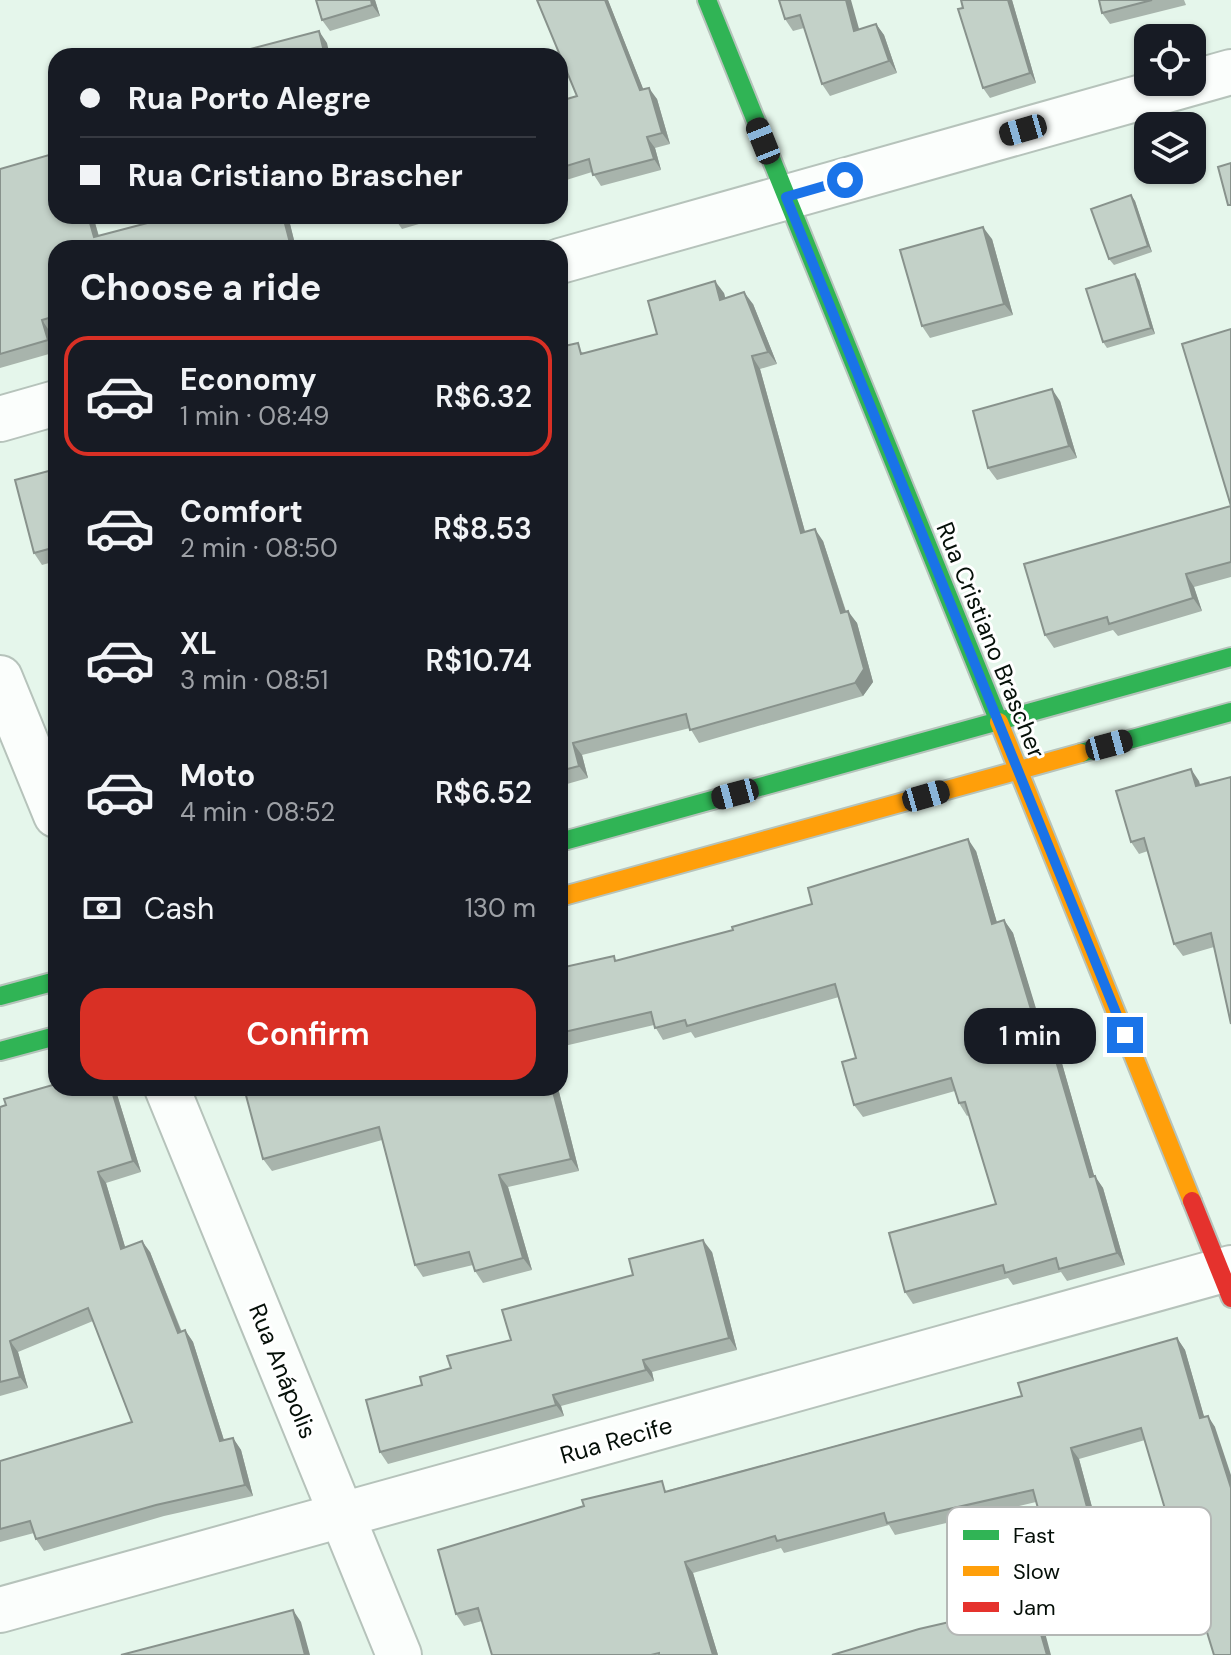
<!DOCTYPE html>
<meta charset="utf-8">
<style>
:root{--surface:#171b24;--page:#20242c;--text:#f1f3f6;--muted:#9ea1a6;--line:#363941;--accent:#d93025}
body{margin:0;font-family:"DM Sans",sans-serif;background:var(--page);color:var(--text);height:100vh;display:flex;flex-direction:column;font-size:30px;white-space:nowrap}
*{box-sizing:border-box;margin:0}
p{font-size:26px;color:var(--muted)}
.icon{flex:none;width:44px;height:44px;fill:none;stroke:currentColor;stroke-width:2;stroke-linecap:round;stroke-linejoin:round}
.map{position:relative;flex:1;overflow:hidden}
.drawer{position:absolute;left:48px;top:240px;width:520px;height:856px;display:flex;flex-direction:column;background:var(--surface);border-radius:24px;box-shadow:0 2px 6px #0004}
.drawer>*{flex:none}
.hud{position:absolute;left:48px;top:48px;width:520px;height:176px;border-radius:24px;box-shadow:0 2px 6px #0004;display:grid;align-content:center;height:176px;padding:0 32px;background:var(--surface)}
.tools{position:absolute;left:1134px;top:24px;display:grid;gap:16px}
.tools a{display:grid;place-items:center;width:72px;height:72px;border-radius:16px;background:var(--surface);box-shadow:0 2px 6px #0004;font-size:40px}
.end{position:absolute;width:36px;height:36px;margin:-18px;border:10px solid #1a73e8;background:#fff;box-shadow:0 0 0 4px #fff}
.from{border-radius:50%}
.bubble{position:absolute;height:56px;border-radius:24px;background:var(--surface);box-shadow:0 2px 6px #0004;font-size:26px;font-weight:600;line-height:56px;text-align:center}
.car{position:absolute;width:24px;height:48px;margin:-24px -12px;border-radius:10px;box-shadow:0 0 6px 2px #0007;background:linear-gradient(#222 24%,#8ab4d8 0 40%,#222 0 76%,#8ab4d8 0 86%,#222 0)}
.hud b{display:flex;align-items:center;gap:28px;height:76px;font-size:30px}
.hud b+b{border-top:2px solid var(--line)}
.hud i{width:20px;height:20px;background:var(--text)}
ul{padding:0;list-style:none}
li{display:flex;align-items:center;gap:24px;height:120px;margin:0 16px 12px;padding:0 16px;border:4px solid transparent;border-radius:24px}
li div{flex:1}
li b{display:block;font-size:30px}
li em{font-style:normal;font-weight:600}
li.selected{border-color:var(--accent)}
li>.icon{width:72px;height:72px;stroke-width:1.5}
h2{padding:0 32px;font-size:36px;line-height:96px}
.pay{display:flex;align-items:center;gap:20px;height:88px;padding:0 32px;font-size:30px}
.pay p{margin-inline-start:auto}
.button{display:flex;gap:16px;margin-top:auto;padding:16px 32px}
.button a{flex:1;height:92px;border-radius:24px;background:var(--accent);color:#fff;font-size:32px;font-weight:600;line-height:92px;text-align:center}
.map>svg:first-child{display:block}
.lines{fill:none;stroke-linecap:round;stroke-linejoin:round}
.street-casing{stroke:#b6c3bb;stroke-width:48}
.fast-casing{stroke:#b6c3bb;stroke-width:22}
.slow-casing{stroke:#b6c3bb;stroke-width:22}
.jam-casing{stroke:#b6c3bb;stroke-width:22}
.street{stroke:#fbfefc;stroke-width:44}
.fast{stroke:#30b455;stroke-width:18}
.slow{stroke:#ff9f0a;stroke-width:18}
.jam{stroke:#e5322d;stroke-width:18}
.wall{fill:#a8b4ac}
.shaded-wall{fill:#88928c}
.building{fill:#c3d1c8;stroke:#88928c;stroke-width:2}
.route{stroke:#1a73e8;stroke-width:10}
.labels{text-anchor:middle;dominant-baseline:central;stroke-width:6;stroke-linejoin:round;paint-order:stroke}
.street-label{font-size:24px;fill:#050f08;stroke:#fff}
.key{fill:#fff;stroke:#b4b7b5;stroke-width:2}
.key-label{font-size:22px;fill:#050f08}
</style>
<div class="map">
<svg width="1231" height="1655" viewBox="0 0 1231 1655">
<rect width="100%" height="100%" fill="#e5f6eb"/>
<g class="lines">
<defs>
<path id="street" d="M 560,261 L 1231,72
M 0,419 L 56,403
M 0,678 L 56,815
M 167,1088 L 399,1655
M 0,1610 L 1231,1268"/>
<path id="fast" d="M 707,0 L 999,722
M 1081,753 L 1231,712
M 560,842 L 1231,657
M 0,996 L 56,981
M 0,1051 L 56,1036"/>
<path id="slow" d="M 999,722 L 1192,1201
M 560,897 L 1081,753"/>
<path id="jam" d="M 1192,1201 L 1231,1298"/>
</defs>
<!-- street casing -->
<use href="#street" class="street-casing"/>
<!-- fast casing -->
<use href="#fast" class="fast-casing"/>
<!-- slow casing -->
<use href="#slow" class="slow-casing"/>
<!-- jam casing -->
<use href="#jam" class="jam-casing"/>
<!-- street -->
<use href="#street" class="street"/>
<!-- fast -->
<use href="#fast" class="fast"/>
<!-- slow -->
<use href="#slow" class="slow"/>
<!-- jam -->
<use href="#jam" class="jam"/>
</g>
<!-- wall -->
<path class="wall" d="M 316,0 L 375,0 L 380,16 L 330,31 L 322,20 Z
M 537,0 L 608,0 L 643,89 L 657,99 L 670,144 L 655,148 L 661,170 L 601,186 L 592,172 L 560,182 L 560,101 L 577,96 Z
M 779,0 L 859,30 L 876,24 L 884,35 L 897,73 L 830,96 L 822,84 L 804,28 L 793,31 L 785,19 Z
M 961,0 L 1012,0 L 1036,83 L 990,98 L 983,88 Z
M 1099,0 L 1184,0 L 1186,5 L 1110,24 L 1102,13 Z
M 0,169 L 56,216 L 93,216 L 99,236 L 288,216 L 296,248 L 56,248 L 56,330 L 50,332 L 56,352 L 0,368 Z
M 1131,195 L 1135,201 L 1152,252 L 1114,265 L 1109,259 Z
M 393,216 L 446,216 L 402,229 Z
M 992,239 L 1013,315 L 930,338 L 922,326 Z
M 1139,280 L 1155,334 L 1107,348 L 1103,342 Z
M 724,293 L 725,298 L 753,304 L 777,364 L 760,369 L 805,532 L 823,541 L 846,611 L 857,623 L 873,682 L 863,696 L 699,743 L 690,728 L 582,755 L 588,778 L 560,786 L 560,347 L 585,353 L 657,334 Z
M 1231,329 L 1231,577 L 1194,587 L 1202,611 L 1118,636 L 1113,630 L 1054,648 L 1045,635 L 1231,506 Z
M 1060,401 L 1077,458 L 997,480 L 988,468 Z
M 56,469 L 56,561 L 42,565 L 34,553 Z
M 1199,781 L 1214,947 L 1183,956 L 1174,944 L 1148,851 L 1139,854 L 1131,842 Z
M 976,851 L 997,923 L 1004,920 L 1013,933 L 1037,1014 L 1042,1013 L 1051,1025 L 1094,1176 L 1103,1188 L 1125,1265 L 1067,1281 L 1061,1272 L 1013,1285 L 1008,1278 L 913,1304 L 905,1292 L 996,1204 L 969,1115 L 967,1116 L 959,1103 L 955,1091 L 863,1117 L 854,1105 L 856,1058 L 839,997 L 695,1038 L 691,1032 L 663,1040 L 654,1025 L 560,1047 L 560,968 L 617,961 L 733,930 Z
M 56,1088 L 115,1088 L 141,1172 L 106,1183 L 125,1247 L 150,1252 L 182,1332 L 185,1330 L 193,1342 L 224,1440 L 233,1438 L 241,1450 L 253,1496 L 164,1516 L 44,1551 L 36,1539 L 34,1533 L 0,1542 L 0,1460 L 0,1461 L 132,1422 L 93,1321 L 18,1352 L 28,1388 L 0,1396 L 0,1107 Z
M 244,1088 L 558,1088 L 579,1171 L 508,1187 L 532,1270 L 483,1283 L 475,1271 L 473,1265 L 423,1277 L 415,1265 L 382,1140 L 272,1171 L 263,1159 Z
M 712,1252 L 737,1350 L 652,1372 L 654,1381 L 561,1406 L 564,1416 L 388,1464 L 380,1452 L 422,1385 L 451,1368 L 511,1340 L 633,1275 Z
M 1177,1338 L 1185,1350 L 1204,1417 L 1215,1427 L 1191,1580 L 1169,1588 L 1161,1577 L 1168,1519 L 1145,1440 L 1079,1459 L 1102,1544 L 1056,1556 L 1048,1545 L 1036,1502 L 895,1535 L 889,1525 L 784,1553 L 781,1548 L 693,1573 L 718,1655 L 492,1655 L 482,1621 L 464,1626 L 456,1614 L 669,1490 L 1022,1396 Z"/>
<!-- shaded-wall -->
<path class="shaded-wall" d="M 371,0 L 375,0 L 380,16 L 372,5 Z
M 605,0 L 608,0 L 648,101 L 640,90 Z
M 846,0 L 851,0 L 863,43 L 854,31 Z
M 1008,0 L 1012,0 L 1036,83 L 1030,73 Z
M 876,24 L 884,35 L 897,73 L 889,61 Z
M 319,31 L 327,43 L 330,56 L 325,56 Z
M 649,88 L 657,99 L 670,144 L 662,133 Z
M 647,137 L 655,148 L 661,170 L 654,159 Z
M 1131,195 L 1135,201 L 1152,252 L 1148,246 Z
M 88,216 L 93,216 L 102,248 L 94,237 Z
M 283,216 L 288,216 L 296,248 L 294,248 L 290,243 Z
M 983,227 L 992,239 L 1013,315 L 1004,304 Z
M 1135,274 L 1139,280 L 1155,334 L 1151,328 Z
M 715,281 L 724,293 L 729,312 L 720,300 Z
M 744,292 L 753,304 L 777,364 L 768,352 Z
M 42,320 L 50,332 L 56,352 L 48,340 Z
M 752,356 L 760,369 L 809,546 L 801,533 Z
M 1052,389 L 1060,401 L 1077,458 L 1069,446 Z
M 815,529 L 823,541 L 850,625 L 841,613 Z
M 1186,574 L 1194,587 L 1202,611 L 1193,598 Z
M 848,611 L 857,623 L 873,682 L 863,696 L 855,683 Z
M 573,743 L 582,755 L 588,778 L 579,766 Z
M 1191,769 L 1199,781 L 1204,798 L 1196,786 Z
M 968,839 L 976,851 L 1001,936 L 992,924 Z
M 1004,920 L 1013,933 L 1042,1028 L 1033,1016 Z
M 1042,1013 L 1051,1025 L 1098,1189 L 1090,1177 Z
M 111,1088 L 115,1088 L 141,1172 L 133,1161 Z
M 552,1088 L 558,1088 L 579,1171 L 571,1159 Z
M 98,1172 L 106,1183 L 129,1260 L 121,1249 Z
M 499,1175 L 508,1187 L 532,1270 L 523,1258 Z
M 1095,1176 L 1103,1188 L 1125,1265 L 1117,1253 Z
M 703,1240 L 712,1252 L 737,1350 L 729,1338 Z
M 142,1241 L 150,1252 L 186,1344 L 178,1333 Z
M 185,1330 L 193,1342 L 228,1453 L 220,1441 Z
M 1177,1338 L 1185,1350 L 1208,1430 L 1200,1418 Z
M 10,1341 L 18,1352 L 28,1388 L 20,1377 Z
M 643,1360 L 652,1372 L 654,1381 L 646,1370 Z
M 553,1395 L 561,1406 L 564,1416 L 556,1405 Z
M 1208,1416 L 1215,1427 L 1231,1475 L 1231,1488 Z
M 233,1438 L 241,1450 L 253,1496 L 245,1485 Z
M 1071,1448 L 1079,1459 L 1102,1544 L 1094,1533 Z
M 685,1562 L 693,1573 L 718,1655 L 713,1655 Z
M 1032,1603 L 1040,1614 L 1051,1655 L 1047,1655 Z
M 293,1610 L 301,1622 L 310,1655 L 305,1655 Z"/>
<!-- building -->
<path class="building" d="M 316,0 L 371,0 L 372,5 L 322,20 Z
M 537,0 L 605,0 L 640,90 L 649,88 L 662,133 L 647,137 L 654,159 L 593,175 L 589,159 L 560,168 L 560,101 L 577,96 Z
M 779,0 L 846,0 L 854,31 L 876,24 L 889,61 L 822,84 L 800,15 L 785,19 Z
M 961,0 L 1008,0 L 1030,73 L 983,88 L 958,9 L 963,8 Z
M 1099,0 L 1152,0 L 1102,13 Z
M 319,31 L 325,56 L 240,56 L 239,52 Z
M 56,153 L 56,216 L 88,216 L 94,237 L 174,216 L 283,216 L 290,243 L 272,248 L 56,248 L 56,316 L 42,320 L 48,340 L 0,354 L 0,169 Z
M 1231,163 L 1231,205 L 1228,205 L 1218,167 Z
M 1131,195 L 1148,246 L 1109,259 L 1091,209 Z
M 983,227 L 1004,304 L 922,326 L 900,250 Z
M 1135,274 L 1151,328 L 1103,342 L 1086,289 Z
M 715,281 L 720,300 L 744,292 L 768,352 L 752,356 L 801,533 L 815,529 L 841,613 L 848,611 L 864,669 L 855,683 L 690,730 L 686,714 L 573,743 L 579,766 L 560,771 L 560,347 L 578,343 L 581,354 L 657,334 L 648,301 Z
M 1231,329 L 1231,562 L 1186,574 L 1193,598 L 1109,624 L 1107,617 L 1045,635 L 1024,564 L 1231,506 L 1182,344 Z
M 1052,389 L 1069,446 L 988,468 L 973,411 Z
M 56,469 L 56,547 L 34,553 L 15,480 Z
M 1191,769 L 1196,786 L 1231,777 L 1231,1024 L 1211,933 L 1174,944 L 1144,838 L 1131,842 L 1116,791 Z
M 968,839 L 992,924 L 1004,920 L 1033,1016 L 1042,1013 L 1090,1177 L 1095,1176 L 1117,1253 L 1059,1269 L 1056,1258 L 1005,1273 L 1003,1265 L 905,1292 L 889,1233 L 996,1204 L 965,1102 L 959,1103 L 951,1078 L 854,1105 L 842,1062 L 856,1058 L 835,984 L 687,1026 L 685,1020 L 655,1028 L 651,1012 L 560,1033 L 560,968 L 614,956 L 615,961 L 733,930 L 732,927 L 812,904 L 808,888 Z
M 56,1084 L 56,1088 L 111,1088 L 133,1161 L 98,1172 L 121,1249 L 142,1241 L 178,1333 L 185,1330 L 220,1441 L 233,1438 L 245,1485 L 156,1505 L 36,1539 L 30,1521 L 0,1529 L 0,1461 L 132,1422 L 88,1308 L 10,1341 L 20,1377 L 0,1382 L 0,1107 L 6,1105 L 4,1099 Z
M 244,1088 L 552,1088 L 571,1159 L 499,1175 L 523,1258 L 475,1271 L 469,1252 L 415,1265 L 379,1127 L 263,1159 Z
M 703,1240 L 729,1338 L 643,1360 L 646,1370 L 553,1395 L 556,1405 L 380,1452 L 366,1400 L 422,1385 L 420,1377 L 451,1368 L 447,1356 L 511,1340 L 502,1310 L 633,1275 L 629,1259 Z
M 1177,1338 L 1200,1418 L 1208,1416 L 1231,1488 L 1231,1655 L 1214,1655 L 1187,1567 L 1161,1577 L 1143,1527 L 1168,1519 L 1141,1428 L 1071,1448 L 1094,1533 L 1048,1545 L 1033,1490 L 887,1523 L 884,1513 L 777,1541 L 775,1536 L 685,1562 L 713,1655 L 659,1655 L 659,1653 L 651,1655 L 492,1655 L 478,1608 L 456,1614 L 438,1550 L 584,1506 L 582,1500 L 662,1481 L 665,1492 L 1022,1396 L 1018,1383 Z
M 1032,1603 L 1047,1655 L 832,1655 L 919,1629 Z
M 293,1610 L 305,1655 L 121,1655 Z"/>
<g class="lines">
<!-- route -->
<path class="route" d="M 845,180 L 786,197 L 1125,1035"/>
</g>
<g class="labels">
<!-- street labels -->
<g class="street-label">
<text transform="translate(991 640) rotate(68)">Rua Cristiano Brascher</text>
<text transform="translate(283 1371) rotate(68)">Rua Anápolis</text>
<text transform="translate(616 1440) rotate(-16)">Rua Recife</text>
</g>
</g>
<!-- legend -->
<rect x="947" y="1507" width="264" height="128" rx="12" class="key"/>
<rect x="963" y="1530" width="36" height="10" fill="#30b455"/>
<rect x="963" y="1566" width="36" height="10" fill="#ff9f0a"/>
<rect x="963" y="1602" width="36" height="10" fill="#e5322d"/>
<g class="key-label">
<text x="1013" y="1543">Fast</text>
<text x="1013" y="1579">Slow</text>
<text x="1013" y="1615">Jam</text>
</g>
</svg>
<div class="tools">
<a><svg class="icon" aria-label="locate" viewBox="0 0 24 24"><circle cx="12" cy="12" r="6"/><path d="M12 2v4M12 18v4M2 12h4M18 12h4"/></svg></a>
<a><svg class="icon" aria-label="layers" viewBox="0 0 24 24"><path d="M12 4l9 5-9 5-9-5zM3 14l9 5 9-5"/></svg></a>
</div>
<i class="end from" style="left:845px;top:180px"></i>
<i class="end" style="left:1125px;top:1035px"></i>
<div class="bubble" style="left:964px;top:1008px;width:132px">1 min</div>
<i class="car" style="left:1023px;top:130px;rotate:254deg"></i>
<i class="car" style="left:763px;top:141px;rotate:338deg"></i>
<i class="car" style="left:1109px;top:745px;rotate:75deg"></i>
<i class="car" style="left:735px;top:794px;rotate:255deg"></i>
<i class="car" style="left:926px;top:796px;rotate:74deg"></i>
<div class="hud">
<b><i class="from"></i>Rua Porto Alegre</b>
<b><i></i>Rua Cristiano Brascher</b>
</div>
<section class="drawer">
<h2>Choose a ride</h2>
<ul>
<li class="selected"><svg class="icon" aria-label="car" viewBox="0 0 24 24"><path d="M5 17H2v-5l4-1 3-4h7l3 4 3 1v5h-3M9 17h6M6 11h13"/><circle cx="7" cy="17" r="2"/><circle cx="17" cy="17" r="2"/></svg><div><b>Economy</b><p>1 min · 08:49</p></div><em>R$6.32</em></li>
<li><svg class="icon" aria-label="car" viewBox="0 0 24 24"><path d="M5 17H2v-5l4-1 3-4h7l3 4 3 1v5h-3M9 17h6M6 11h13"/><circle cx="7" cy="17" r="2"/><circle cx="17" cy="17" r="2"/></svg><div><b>Comfort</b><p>2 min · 08:50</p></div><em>R$8.53</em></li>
<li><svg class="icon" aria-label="car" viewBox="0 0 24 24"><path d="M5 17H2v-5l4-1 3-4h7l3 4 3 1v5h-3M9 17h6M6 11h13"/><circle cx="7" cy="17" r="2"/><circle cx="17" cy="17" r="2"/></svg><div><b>XL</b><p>3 min · 08:51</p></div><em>R$10.74</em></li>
<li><svg class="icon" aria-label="car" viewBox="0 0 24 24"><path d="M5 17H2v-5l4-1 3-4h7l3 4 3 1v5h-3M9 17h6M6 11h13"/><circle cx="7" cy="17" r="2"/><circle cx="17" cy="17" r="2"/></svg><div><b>Moto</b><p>4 min · 08:52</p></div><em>R$6.52</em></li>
</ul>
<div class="pay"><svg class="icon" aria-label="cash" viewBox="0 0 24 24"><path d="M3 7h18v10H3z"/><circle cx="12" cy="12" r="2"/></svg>Cash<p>130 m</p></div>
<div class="button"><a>Confirm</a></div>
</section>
</div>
